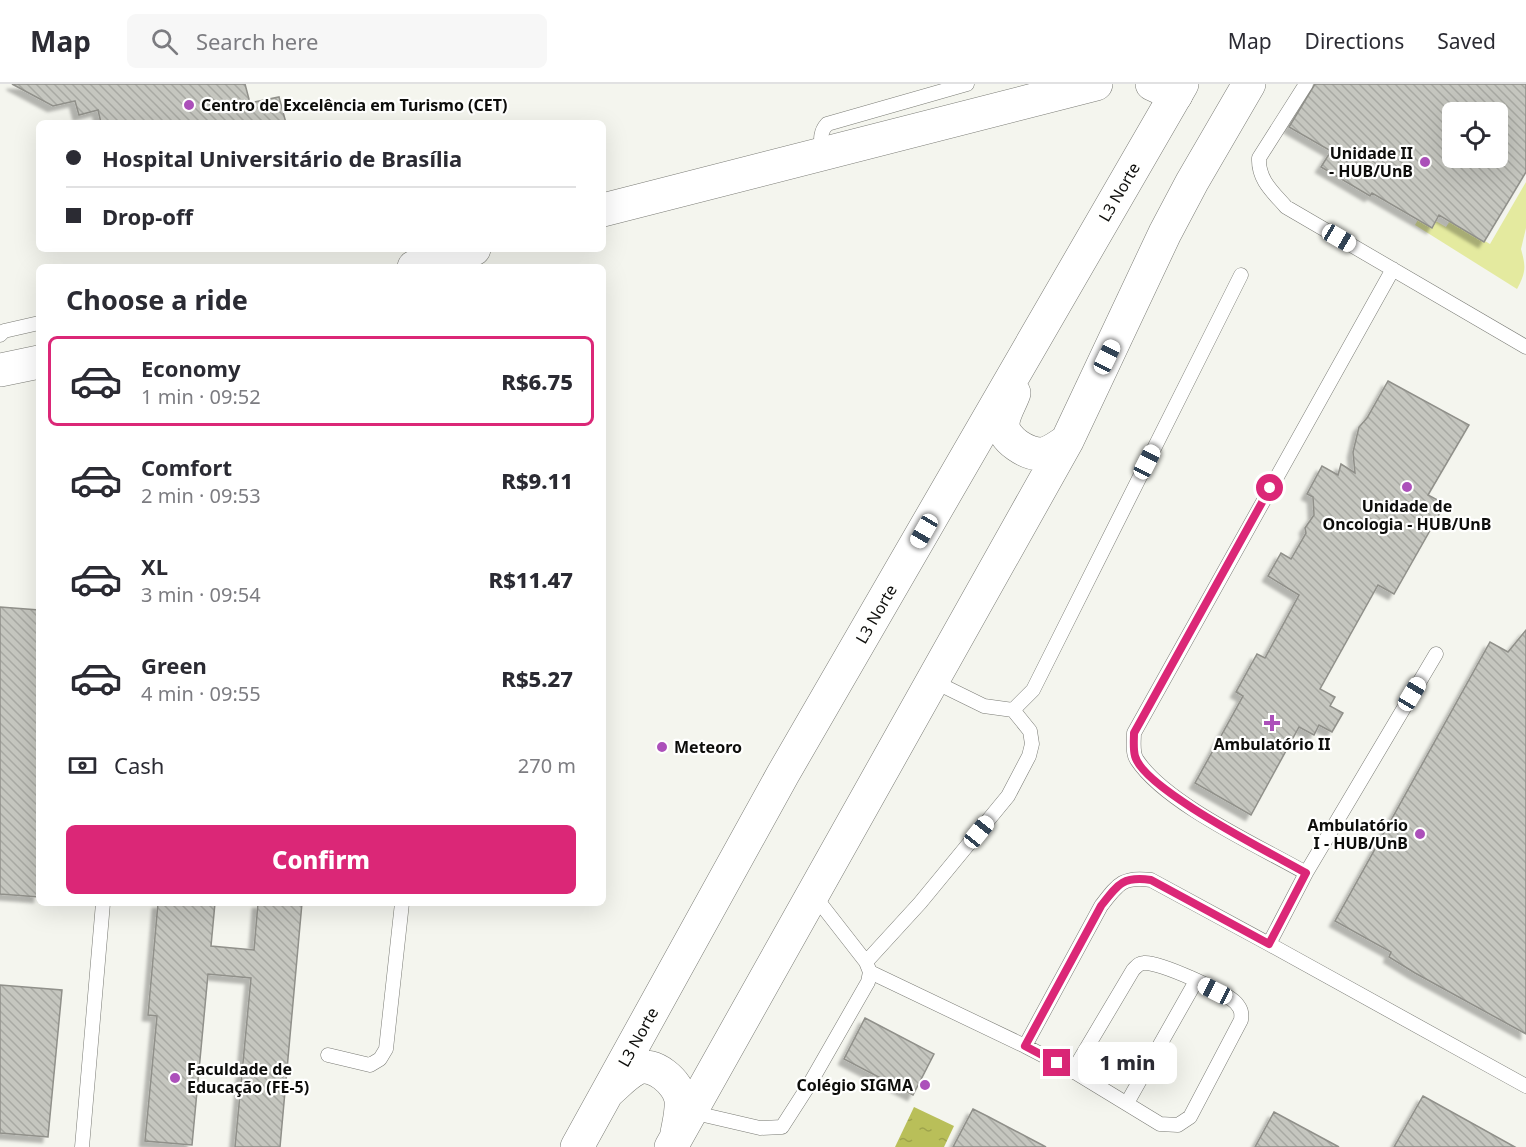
<!DOCTYPE html>
<meta charset="utf-8">
<style>
:root{--surface:#fff;--page:#f7f7f7;--text:#2b2b33;--muted:#7c7c81;--line:#e1e1e2;--accent:#db2777}
body{margin:0;font-family:"Noto Sans",sans-serif;background:var(--page);color:var(--text);height:100vh;display:flex;flex-direction:column;font-size:22px;white-space:nowrap}
*{box-sizing:border-box;margin:0}
p{font-size:20px;color:var(--muted)}
.icon{flex:none;width:33px;height:33px;fill:none;stroke:currentColor;stroke-width:2;stroke-linecap:round;stroke-linejoin:round}
.map{position:relative;flex:1;overflow:hidden}
.side{position:absolute;left:36px;top:180px;width:570px;height:642px;display:flex;flex-direction:column;background:var(--surface);border-radius:9px;box-shadow:0 6px 24px #0002}
.side>*{flex:none}
.top-card{position:absolute;left:36px;top:36px;width:570px;height:132px;border-radius:9px;box-shadow:0 6px 24px #0002;display:grid;align-content:center;height:132px;padding:0 30px;background:var(--surface)}
.fabs{position:absolute;left:1442px;top:18px;display:grid;gap:12px}
.fabs a{display:grid;place-items:center;width:66px;height:66px;border-radius:9px;background:var(--surface);box-shadow:0 6px 24px #0002;font-size:30px}
.end{position:absolute;width:27px;height:27px;margin:-14px;border:8px solid #db2777;background:#fff;box-shadow:0 0 0 3px #fff}
.from{border-radius:50%}
.bubble{position:absolute;height:42px;border-radius:9px;background:var(--surface);box-shadow:0 6px 24px #0002;font-size:20px;font-weight:800;line-height:42px;text-align:center}
.car{position:absolute;width:18px;height:36px;margin:-18px -9px;border-radius:8px;box-shadow:0 0 4px 2px #0007;background:linear-gradient(#fff 24%,#345 0 40%,#fff 0 76%,#345 0 86%,#fff 0)}
.top-card b{display:flex;align-items:center;gap:21px;height:57px;font-size:22px}
.top-card b+b{border-top:2px solid var(--line)}
.top-card i{width:15px;height:15px;background:var(--text)}
ul{padding:0;list-style:none}
li{display:flex;align-items:center;gap:18px;height:90px;margin:0 12px 9px;padding:0 18px;border:3px solid transparent;border-radius:9px}
li div{flex:1}
li b{display:block;font-size:22px}
li em{font-style:normal;font-weight:800}
li.on{border-color:var(--accent)}
li>.icon{width:54px;height:54px;stroke-width:1.5}
h2{padding:0 30px;font-size:27px;line-height:72px}
.pay{display:flex;align-items:center;gap:15px;height:66px;padding:0 30px;font-size:22px}
.pay p{margin-inline-start:auto}
.primary-button{display:flex;gap:12px;margin-top:auto;padding:12px 30px}
.primary-button a{flex:1;height:69px;border-radius:9px;background:var(--accent);color:#fff;font-size:24px;font-weight:800;line-height:69px;text-align:center}
header{display:flex;align-items:center;gap:36px;box-sizing:border-box;height:84px;padding:0 30px;background:var(--surface);border-bottom:2px solid var(--line)}
header strong{font-size:28px}
nav{display:flex;gap:33px;margin-inline-start:auto;font-size:21px}
.search{width:420px;height:54px;background:var(--page);display:flex;align-items:center;gap:15px;box-sizing:border-box;padding:0 21px;border-radius:9px;color:var(--muted);font-size:22px}
.map>svg:first-child{display:block}
.green{fill:#e4ea9f}
.water{fill:url(#water-ripples)}
.building{fill:url(#building-back-hatch);stroke:#90908a;stroke-width:1.5;fill-rule:evenodd;filter:url(#shadow)}
.lines{fill:none;stroke-linecap:round;stroke-linejoin:round}
.service-casing{stroke:#7a7b75;stroke-width:15}
.tertiary-casing{stroke:#7a7b75;stroke-width:34}
.secondary-casing{stroke:#7a7b75;stroke-width:34}
.service{stroke:#fff;stroke-width:14}
.tertiary{stroke:#fff;stroke-width:33}
.secondary{stroke:#fff;stroke-width:33}
.route{stroke:#db2777;stroke-width:8}
.poi-dot{fill:#ac50ba;stroke:#fffffe;stroke-width:2}
.labels{text-anchor:middle;dominant-baseline:central;stroke-width:4.5;stroke-linejoin:round;paint-order:stroke}
.poi-label{font-size:16px;font-weight:bold;fill:#0d0d0b;stroke:#fffffe;text-anchor:start}
.street-label{font-size:16px;fill:#0d0d0b;stroke:#fffffe}
</style>
<header>
<strong>Map</strong>
<div class="search"><svg class="icon" aria-label="search" viewBox="0 0 24 24"><circle cx="10" cy="10" r="6"/><path d="M15 15l6 6"/></svg>Search here</div>
<nav><a>Map</a><a>Directions</a><a>Saved</a></nav>
</header>
<div class="map">
<svg width="1526" height="1063" viewBox="0 0 1526 1063">
<defs>
<pattern id="water-ripples" width="26" height="14" patternUnits="userSpaceOnUse" patternTransform="scale(1.5)"><rect width="26" height="14" fill="#b9bf59"/><path d="M2 4q2-2 4 0t4 0M15 11q2-2 4 0t4 0" fill="none" stroke="#9ea34c"/></pattern>
<pattern id="building-back-hatch" width="6" height="6" patternUnits="userSpaceOnUse" patternTransform="scale(1.5)"><rect width="6" height="6" fill="#c5c6bf"/><path d="M-1 5l2 2M0 0l6 6M5-1l2 2" fill="none" stroke="#a8a9a3"/></pattern>
<filter id="shadow"><feDropShadow dx="-5.5" dy="5.5" stdDeviation="1.5" flood-color="#0004"/></filter>
</defs>
<rect width="100%" height="100%" fill="#f4f5ee"/>
<!-- green -->
<path class="green" d="M 1526,98 L 1526,144 L 1521,165 C 1526,183 1526,188 1517,205 L 1415,141 L 1422,129 L 1446,143 L 1450,137 L 1490,160 Z"/>
<!-- water -->
<path class="water" d="M 914,1023 L 954,1042 L 944,1063 L 895,1063 Z"/>
<!-- building -->
<path class="building" d="M 12,0 L 245,0 L 250,19 L 279,13 L 286,39 L 101,39 L 98,26 L 79,31 L 75,17 L 53,22 Z
M 1315,0 L 1526,0 L 1526,88 L 1484,158 L 1439,131 L 1432,144 L 1372,109 L 1370,112 L 1321,83 L 1331,67 L 1289,43 ZM 1452,28 L 1497,28 L 1497,74 L 1452,74 Z
M 1388,297 L 1469,341 L 1428,411 L 1445,420 L 1394,510 L 1378,501 L 1320,605 L 1335,613 L 1330,622 L 1343,629 L 1332,648 L 1319,641 L 1314,651 L 1299,643 L 1251,731 L 1195,699 L 1243,612 L 1236,608 L 1257,570 L 1265,574 L 1299,511 L 1268,492 L 1281,469 L 1291,475 L 1306,449 L 1305,444 L 1314,431 L 1313,413 L 1307,410 L 1322,382 L 1338,391 L 1341,380 L 1355,389 L 1353,368 L 1359,343 L 1367,334 Z
M 0,523 L 39,526 L 39,813 L 0,810 Z
M 1526,546 L 1526,950 L 1415,889 L 1389,873 L 1391,868 L 1335,837 L 1490,558 L 1508,568 Z
M 158,819 L 215,819 L 211,862 L 254,866 L 258,819 L 302,819 L 280,1063 L 235,1063 L 251,894 L 208,890 L 192,1061 L 145,1057 L 157,932 L 148,931 Z
M 0,901 L 62,906 L 48,1053 L 0,1049 Z
M 865,934 L 934,970 L 913,1011 L 844,975 Z
M 1423,1012 L 1515,1063 L 1394,1063 Z
M 973,1025 L 987,1032 L 1046,1063 L 953,1063 Z
M 1274,1028 L 1339,1063 L 1255,1063 Z"/>
<g class="lines">
<defs>
<path id="service" d="M 1306,0 L 1259,74 C 1258,96 1273,108 1286,123 L 1526,263
M 822,69 C 821,57 819,49 827,40 L 967,0
M 0,251 L 4,247 L 39,239
M 1436,570 L 1306,789 L 1269,860 L 1526,1002
M 933,597 L 984,622 L 1013,626 L 1033,606 L 1241,191
M 1306,789 C 1259,762 1166,720 1137,676 C 1132,669 1134,657 1134,649 L 1393,185
M 866,878 L 920,819 L 1008,712 L 1029,672 L 1032,660 L 1030,647 L 1013,626
M 870,888 L 1025,962 L 1073,987 L 1160,1040 L 1178,1041 L 1190,1033 L 1241,936 C 1242,928 1241,925 1236,919 C 1226,908 1158,877 1144,879 C 1139,879 1137,882 1133,886 L 1073,987
M 1025,962 L 1101,822 C 1118,800 1123,792 1151,796 L 1269,860
M 328,971 L 370,981 L 380,975 L 386,965 L 402,819
M 1127,1019 L 1196,897
M 691,1028 L 760,1044 L 782,1043 L 809,1001 L 868,898 L 870,888 L 866,878 L 813,810
M 82,1063 L 103,819"/>
<path id="tertiary" d="M 1152,0 L 1176,11
M 603,126 L 1096,0
M 414,183 L 474,165
M 0,286 L 39,278"/>
<path id="secondary" d="M 1014,309 C 1011,318 1003,330 1003,340 C 1003,356 1028,371 1042,370 C 1051,369 1060,361 1067,357
M 610,1006 C 618,999 626,990 636,985 C 653,976 679,999 681,1016 C 682,1027 679,1038 677,1049
M 577,1063 L 783,690 L 1182,0
M 671,1063 L 1067,357 L 1165,149 L 1192,98 L 1249,0"/>
</defs>
<!-- service casing -->
<use href="#service" class="service-casing"/>
<!-- tertiary casing -->
<use href="#tertiary" class="tertiary-casing"/>
<!-- secondary casing -->
<use href="#secondary" class="secondary-casing"/>
<!-- service -->
<use href="#service" class="service"/>
<!-- tertiary -->
<use href="#tertiary" class="tertiary"/>
<!-- secondary -->
<use href="#secondary" class="secondary"/>
</g>
<g class="lines">
<!-- route -->
<path class="route" d="M 1057,979 L 1025,962 L 1101,822 C 1118,800 1123,792 1151,796 L 1269,860 L 1306,789 C 1273,770 1143,705 1135,672 C 1133,665 1134,656 1134,649 L 1270,404"/>
</g>
<!-- markers -->
<g class="poi-dot">
<circle cx="189" cy="21" r="6"/>
<circle cx="1425" cy="78" r="6"/>
<circle cx="1407" cy="403" r="6"/>
<path d="M1269 630h6v6h6v6h-6v6h-6v-6h-6v-6h6z"/>
<circle cx="662" cy="663" r="6"/>
<circle cx="1420" cy="750" r="6"/>
<circle cx="175" cy="994" r="6"/>
<circle cx="925" cy="1001" r="6"/>
</g>
<g class="labels">
<!-- poi labels -->
<g class="poi-label">
<text x="201" y="21">Centro de Excelência em Turismo (CET)</text>
<text x="1413" y="69" text-anchor="end">Unidade II<tspan x="1413" dy="18">- HUB/UnB</tspan></text>
<text x="1407" y="422" text-anchor="middle">Unidade de<tspan x="1407" dy="18">Oncologia - HUB/UnB</tspan></text>
<text x="1272" y="660" text-anchor="middle">Ambulatório II</text>
<text x="674" y="663">Meteoro</text>
<text x="1408" y="741" text-anchor="end">Ambulatório<tspan x="1408" dy="18">I - HUB/UnB</tspan></text>
<text x="187" y="985">Faculdade de<tspan x="187" dy="18">Educação (FE-5)</tspan></text>
<text x="913" y="1001" text-anchor="end">Colégio SIGMA</text>
</g>
<!-- street labels -->
<g class="street-label">
<text transform="translate(1119 108) rotate(-60)">L3 Norte</text>
<text transform="translate(876 530) rotate(-60)">L3 Norte</text>
<text transform="translate(638 953) rotate(-61)">L3 Norte</text>
</g>
</g>
</svg>
<div class="fabs">
<a><svg class="icon" aria-label="locate" viewBox="0 0 24 24"><circle cx="12" cy="12" r="6"/><path d="M12 2v4M12 18v4M2 12h4M18 12h4"/></svg></a>
</div>
<i class="end from" style="left:1270px;top:404px"></i>
<i class="end" style="left:1057px;top:979px"></i>
<div class="bubble" style="left:1078px;top:958px;width:99px">1 min</div>
<i class="car" style="left:1339px;top:154px;rotate:120deg"></i>
<i class="car" style="left:1107px;top:273px;rotate:26deg"></i>
<i class="car" style="left:1147px;top:378px;rotate:27deg"></i>
<i class="car" style="left:924px;top:447px;rotate:210deg"></i>
<i class="car" style="left:1412px;top:610px;rotate:31deg"></i>
<i class="car" style="left:979px;top:748px;rotate:39deg"></i>
<i class="car" style="left:1215px;top:907px;rotate:297deg"></i>
<div class="top-card">
<b><i class="from"></i>Hospital Universitário de Brasília</b>
<b><i></i>Drop-off</b>
</div>
<section class="side">
<h2>Choose a ride</h2>
<ul>
<li class="on"><svg class="icon" aria-label="car" viewBox="0 0 24 24"><path d="M5 17H2v-5l4-1 3-4h7l3 4 3 1v5h-3M9 17h6M6 11h13"/><circle cx="7" cy="17" r="2"/><circle cx="17" cy="17" r="2"/></svg><div><b>Economy</b><p>1 min · 09:52</p></div><em>R$6.75</em></li>
<li><svg class="icon" aria-label="car" viewBox="0 0 24 24"><path d="M5 17H2v-5l4-1 3-4h7l3 4 3 1v5h-3M9 17h6M6 11h13"/><circle cx="7" cy="17" r="2"/><circle cx="17" cy="17" r="2"/></svg><div><b>Comfort</b><p>2 min · 09:53</p></div><em>R$9.11</em></li>
<li><svg class="icon" aria-label="car" viewBox="0 0 24 24"><path d="M5 17H2v-5l4-1 3-4h7l3 4 3 1v5h-3M9 17h6M6 11h13"/><circle cx="7" cy="17" r="2"/><circle cx="17" cy="17" r="2"/></svg><div><b>XL</b><p>3 min · 09:54</p></div><em>R$11.47</em></li>
<li><svg class="icon" aria-label="car" viewBox="0 0 24 24"><path d="M5 17H2v-5l4-1 3-4h7l3 4 3 1v5h-3M9 17h6M6 11h13"/><circle cx="7" cy="17" r="2"/><circle cx="17" cy="17" r="2"/></svg><div><b>Green</b><p>4 min · 09:55</p></div><em>R$5.27</em></li>
</ul>
<div class="pay"><svg class="icon" aria-label="cash" viewBox="0 0 24 24"><path d="M3 7h18v10H3z"/><circle cx="12" cy="12" r="2"/></svg>Cash<p>270 m</p></div>
<div class="primary-button"><a>Confirm</a></div>
</section>
</div>
